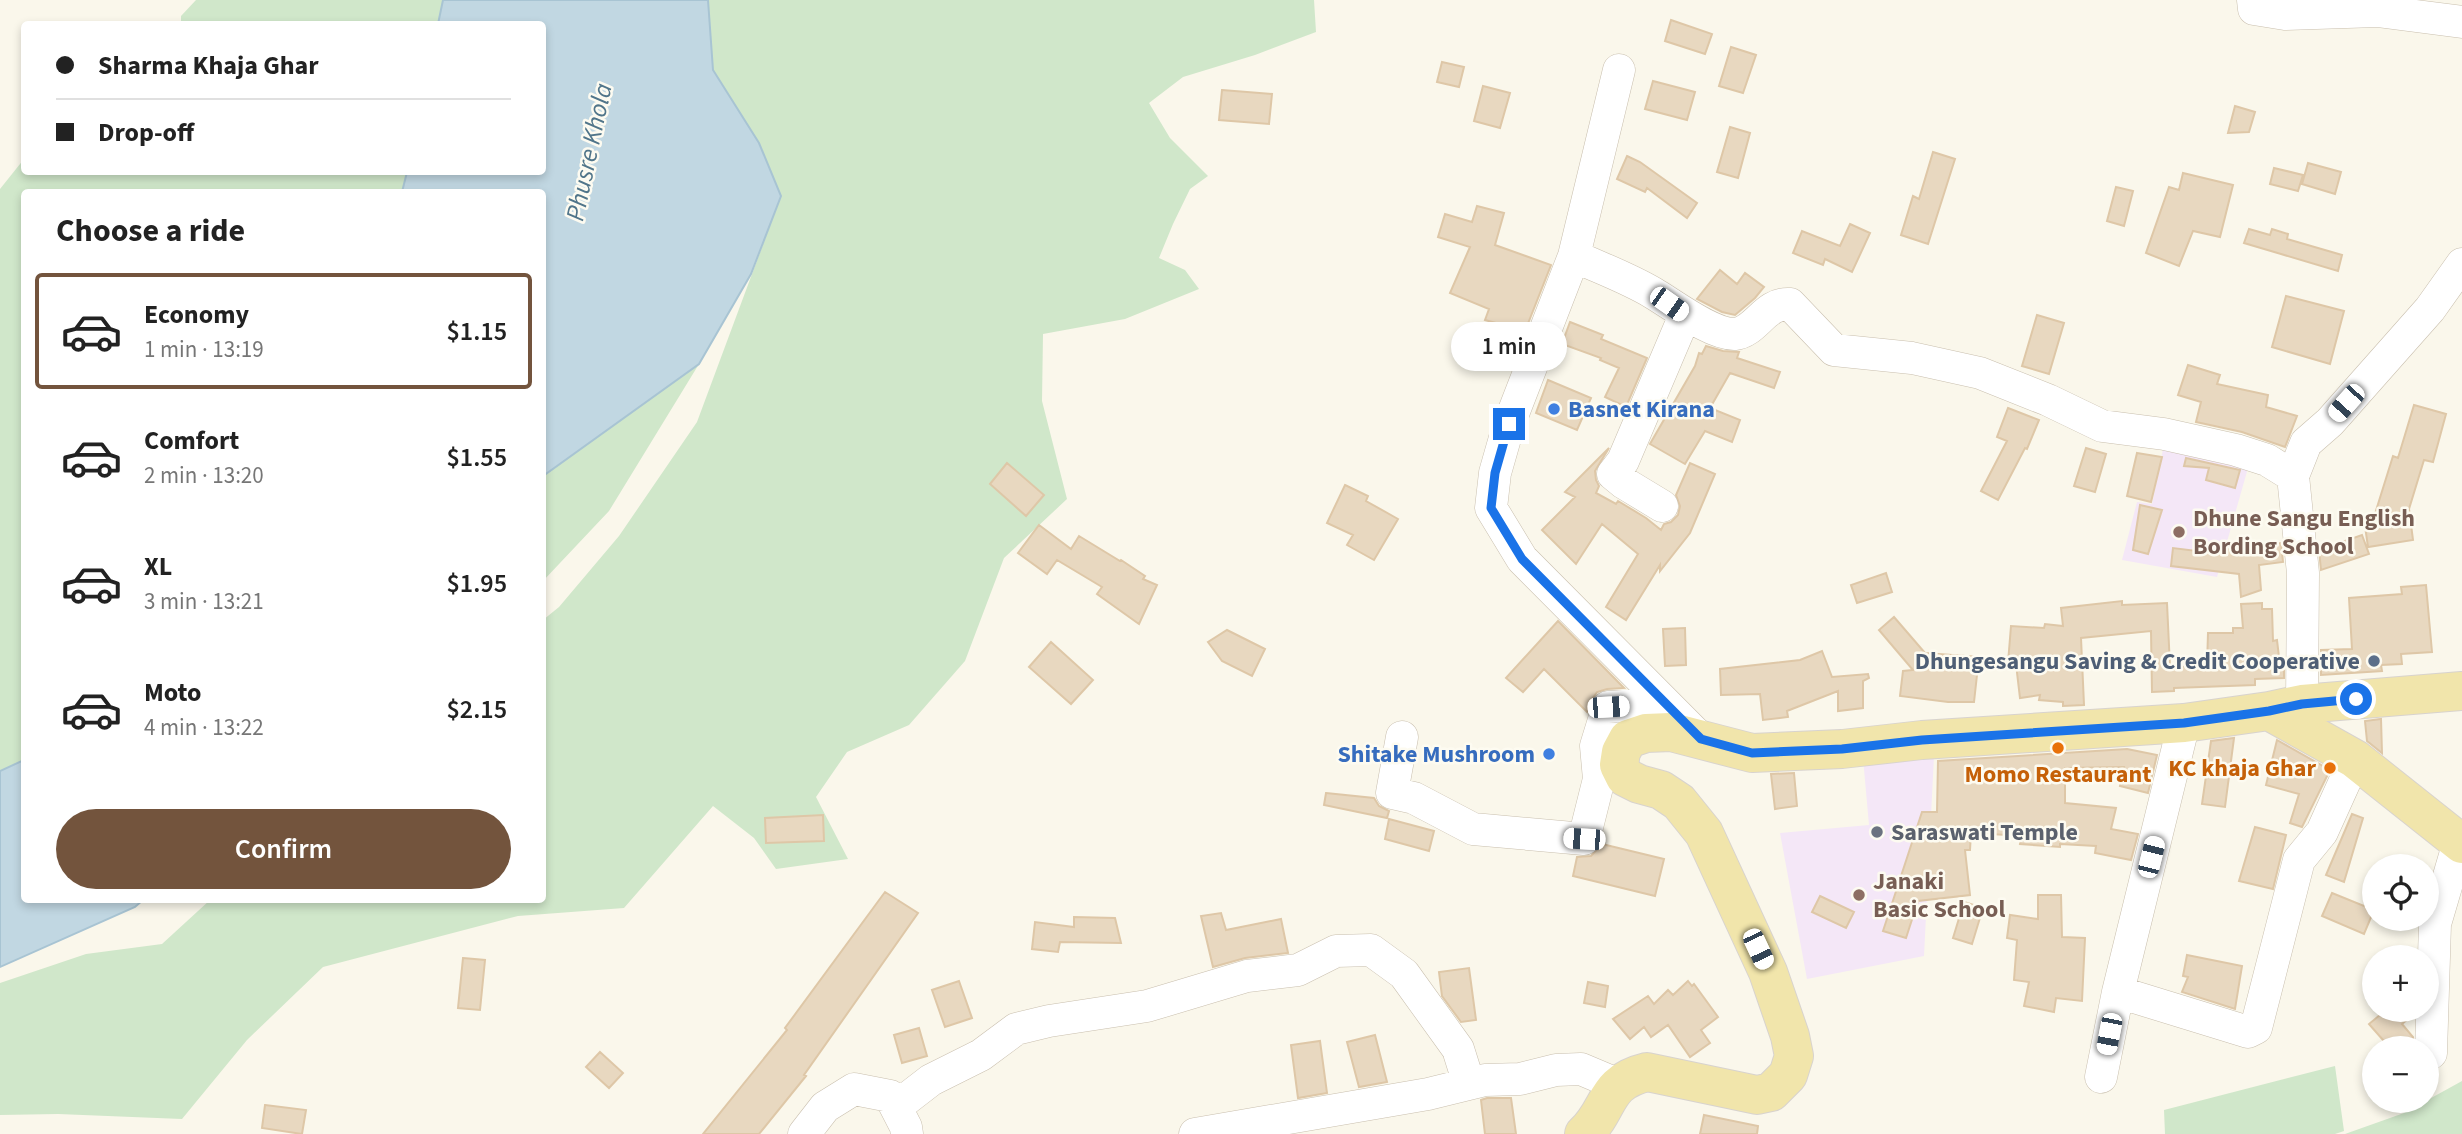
<!DOCTYPE html>
<meta charset="utf-8">
<style>
:root{--surface:#fff;--page:#f2f2f2;--text:#222;--muted:#767676;--line:#e0e0e0;--accent:#73543d}
body{margin:0;font-family:"Source Sans 3",sans-serif;background:var(--page);color:var(--text);height:100vh;display:flex;flex-direction:column;font-size:26px;white-space:nowrap}
*{box-sizing:border-box;margin:0}
p{font-size:23px;color:var(--muted)}
.icon{flex:none;width:38px;height:38px;fill:none;stroke:currentColor;stroke-width:2;stroke-linecap:round;stroke-linejoin:round}
.map{position:relative;flex:1;overflow:hidden}
.sheet{position:absolute;left:21px;top:189px;width:525px;height:714px;display:flex;flex-direction:column;background:var(--surface);border-radius:7px;box-shadow:0 4px 10px #0003}
.sheet>*{flex:none}
.banner{position:absolute;left:21px;top:21px;width:525px;height:154px;border-radius:7px;box-shadow:0 4px 10px #0003;display:grid;align-content:center;height:154px;padding:0 35px;background:var(--surface)}
.tools{position:absolute;left:2362px;top:854px;display:grid;gap:14px}
.tools a{display:grid;place-items:center;width:77px;height:77px;border-radius:50%;background:var(--surface);box-shadow:0 4px 10px #0003;font-size:35px}
.end{position:absolute;width:32px;height:32px;margin:-16px;border:9px solid #1a73e8;background:#fff;box-shadow:0 0 0 4px #fff}
.from{border-radius:50%}
.bubble{position:absolute;height:49px;border-radius:24px;background:var(--surface);box-shadow:0 4px 10px #0003;font-size:23px;font-weight:600;line-height:49px;text-align:center}
.car{position:absolute;width:21px;height:42px;margin:-21px -10px;border-radius:9px;box-shadow:0 0 5px 2px #0007;background:linear-gradient(#fff 24%,#345 0 40%,#fff 0 76%,#345 0 86%,#fff 0)}
.banner b{display:flex;align-items:center;gap:24px;height:66px;font-size:26px}
.banner b+b{border-top:2px solid var(--line)}
.banner i{width:18px;height:18px;background:var(--text)}
ul{padding:0;list-style:none}
li{display:flex;align-items:center;gap:21px;height:116px;margin:0 14px 10px;padding:0 21px;border:4px solid transparent;border-radius:7px}
li div{flex:1}
li b{display:block;font-size:26px}
li em{font-style:normal;font-weight:600}
li.current{border-color:var(--accent)}
li>.icon{width:63px;height:63px;stroke-width:1.5}
h2{padding:0 35px;font-size:32px;line-height:84px}
.primary-button{display:flex;gap:14px;margin-top:auto;padding:14px 35px}
.primary-button a{flex:1;height:80px;border-radius:42px;background:var(--accent);color:#fff;font-size:28px;font-weight:600;line-height:80px;text-align:center}
.map>svg:first-child{display:block}
.education{fill:#f4e7f7}
.green{fill:#d0e7ca}
.water{fill:#c1d7e2;stroke:#a8c4d3;stroke-width:2}
.building{fill:#e8d8c0;stroke:#dec7a7;stroke-width:2}
.lines{fill:none;stroke-linecap:round;stroke-linejoin:round}
.minor-casing{stroke:#c9bfae;stroke-width:33}
.major-casing{stroke:#d8d3ce;stroke-width:40}
.minor{stroke:#fff;stroke-width:32}
.major{stroke:#f1e5ab;stroke-width:38}
.route{stroke:#1a73e8;stroke-width:9}
.shop-dot{fill:#3f7fe0;stroke:#fdfbf1;stroke-width:2.5}
.education-dot{fill:#8d6e63;stroke:#fdfbf1;stroke-width:2.5}
.service-dot{fill:#5c6f8a;stroke:#fdfbf1;stroke-width:2.5}
.food-dot{fill:#e8710a;stroke:#fdfbf1;stroke-width:2.5}
.worship-dot{fill:#6b7280;stroke:#fdfbf1;stroke-width:2.5}
.labels{text-anchor:middle;dominant-baseline:central;stroke-width:5;stroke-linejoin:round;paint-order:stroke}
.shop-label{font-size:24px;font-weight:bold;fill:#366cbe;stroke:#fdfbf1;text-anchor:start}
.education-label{font-size:24px;font-weight:bold;fill:#785e54;stroke:#fdfbf1;text-anchor:start}
.service-label{font-size:24px;font-weight:bold;fill:#4e5e75;stroke:#fdfbf1;text-anchor:end}
.food-label{font-size:24px;font-weight:bold;fill:#c56008;stroke:#fdfbf1;text-anchor:end}
.worship-label{font-size:24px;font-weight:bold;fill:#5b616d;stroke:#fdfbf1;text-anchor:start}
.water-label{font-size:26px;font-style:italic;fill:#50758a;stroke:#fdfbf1}
</style>
<div class="map">
<svg width="2462" height="1134" viewBox="0 0 2462 1134">
<rect width="100%" height="100%" fill="#faf7eb"/>
<!-- education -->
<path class="education" d="M 2164,444 L 2250,461 L 2217,577 L 2122,560 L 2137,502 L 2152,504 Z
M 1934,756 L 1924,956 L 1807,979 L 1780,833 L 1869,825 L 1863,758 Z"/>
<!-- green -->
<path class="green" d="M 196,0 L 443,0 L 438,24 L 181,24 L 181,16 Z
M 708,0 L 1314,0 L 1316,32 L 1255,55 L 1183,77 L 1149,103 L 1170,138 L 1208,176 L 1190,189 L 1173,224 L 1159,258 L 1185,270 L 1199,289 L 1125,319 L 1043,334 L 1042,401 L 1067,499 L 1004,558 L 965,661 L 909,725 L 847,752 L 816,797 L 848,859 L 776,869 L 754,838 L 713,806 L 624,908 L 518,916 L 323,967 L 247,1040 L 182,1119 L 58,1114 L 0,1115 L 0,983 L 86,954 L 162,944 L 210,900 L 542,900 L 543,620 L 559,607 L 619,536 L 697,422 L 781,196 L 759,143 L 713,70 Z
M 24,159 L 24,172 L 407,172 L 402,192 L 24,192 L 24,760 L 0,771 L 0,189 Z
M 699,364 L 609,511 L 543,581 L 543,476 Z
M 2335,1066 L 2344,1131 L 2335,1134 L 2165,1134 L 2164,1110 Z
M 2462,1081 L 2462,1134 L 2345,1134 L 2404,1113 Z"/>
<!-- water -->
<path class="water" d="M 443,0 L 708,0 L 713,70 L 759,143 L 781,196 L 751,274 L 699,364 L 543,476 L 542,192 L 402,192 L 407,172 L 542,172 L 542,24 L 438,24 Z
M 24,760 L 24,900 L 143,900 L 135,907 L 0,967 L 0,771 Z"/>
<!-- building -->
<path class="building" d="M 1671,20 L 1712,34 L 1705,54 L 1665,41 Z
M 1731,47 L 1756,55 L 1743,93 L 1719,86 Z
M 1442,62 L 1464,67 L 1459,87 L 1437,82 Z
M 1653,81 L 1695,92 L 1687,120 L 1645,109 Z
M 1483,86 L 1510,93 L 1500,128 L 1474,121 Z
M 1222,90 L 1272,94 L 1269,124 L 1219,120 Z
M 2235,106 L 2255,112 L 2249,132 L 2228,133 Z
M 1730,127 L 1750,133 L 1738,178 L 1717,172 Z
M 1933,152 L 1955,159 L 1928,244 L 1901,235 L 1913,196 L 1919,199 Z
M 1627,156 L 1640,162 L 1697,203 L 1687,218 L 1647,188 L 1645,192 L 1617,179 Z
M 2308,163 L 2341,172 L 2335,194 L 2302,184 Z
M 2274,168 L 2303,175 L 2298,191 L 2270,184 Z
M 2183,173 L 2233,185 L 2220,237 L 2193,231 L 2179,266 L 2146,253 L 2169,187 L 2179,190 Z
M 2116,187 L 2133,191 L 2124,226 L 2107,221 Z
M 1477,206 L 1504,213 L 1495,245 L 1551,265 L 1525,331 L 1485,320 L 1489,309 L 1450,293 L 1470,247 L 1438,237 L 1445,214 L 1472,222 Z
M 1850,224 L 1870,233 L 1852,272 L 1825,259 L 1823,265 L 1793,253 L 1802,231 L 1840,246 Z
M 2249,229 L 2270,235 L 2272,229 L 2288,234 L 2287,239 L 2342,255 L 2338,271 L 2244,243 Z
M 1720,270 L 1737,284 L 1745,273 L 1764,287 L 1755,298 L 1735,315 L 1722,312 L 1697,299 Z
M 2286,296 L 2344,311 L 2330,364 L 2272,347 Z
M 2037,315 L 2064,323 L 2049,374 L 2022,366 Z
M 1570,322 L 1603,335 L 1601,339 L 1647,358 L 1626,407 L 1605,397 L 1619,368 L 1600,360 L 1601,358 L 1562,344 Z
M 1706,346 L 1723,351 L 1739,352 L 1737,358 L 1780,372 L 1774,388 L 1730,373 L 1710,408 L 1740,420 L 1732,442 L 1705,431 L 1685,464 L 1650,444 L 1695,366 L 1699,353 L 1702,354 Z
M 2188,365 L 2220,375 L 2217,384 L 2268,395 L 2266,407 L 2297,416 L 2285,447 L 2242,432 L 2196,422 L 2201,402 L 2178,395 Z
M 1548,380 L 1591,398 L 1577,430 L 1536,413 Z
M 2414,405 L 2446,414 L 2433,462 L 2424,460 L 2409,509 L 2413,540 L 2368,547 L 2364,519 L 2374,517 L 2393,456 L 2398,458 Z
M 2008,408 L 2039,420 L 2027,449 L 2025,448 L 1998,500 L 1981,491 L 2007,441 L 1997,437 Z
M 1609,448 L 1595,471 L 1596,480 L 1599,486 L 1596,493 L 1616,504 L 1618,501 L 1646,518 L 1661,530 L 1664,524 L 1671,522 L 1678,515 L 1680,506 L 1676,495 L 1690,463 L 1715,474 L 1690,533 L 1660,571 L 1660,565 L 1626,620 L 1606,607 L 1638,554 L 1602,524 L 1576,564 L 1542,530 L 1575,497 L 1565,492 Z
M 2086,448 L 2106,454 L 2095,492 L 2074,486 Z
M 2137,453 L 2162,457 L 2151,502 L 2127,496 Z
M 2186,458 L 2240,470 L 2235,488 L 2206,480 L 2209,468 L 2184,466 Z
M 1007,463 L 1044,495 L 1026,516 L 990,484 Z
M 1345,485 L 1368,496 L 1366,501 L 1398,519 L 1374,560 L 1347,545 L 1353,535 L 1327,523 Z
M 2140,505 L 2162,510 L 2148,554 L 2133,550 Z
M 1039,525 L 1071,549 L 1079,536 L 1120,561 L 1121,560 L 1145,576 L 1143,579 L 1157,585 L 1139,624 L 1097,594 L 1102,587 L 1057,560 L 1047,574 L 1018,553 Z
M 2362,535 L 2369,554 L 2321,570 L 2319,550 Z
M 2281,543 L 2283,562 L 2259,565 L 2261,590 L 2241,597 L 2239,574 L 2171,566 L 2173,548 L 2205,552 Z
M 1886,573 L 1892,592 L 1857,603 L 1851,585 Z
M 2426,585 L 2432,652 L 2401,654 L 2402,664 L 2381,665 L 2382,671 L 2321,675 L 2321,650 L 2352,649 L 2349,598 L 2402,594 L 2401,587 Z
M 2122,601 L 2122,605 L 2167,603 L 2170,667 L 2207,666 L 2208,633 L 2233,633 L 2233,628 L 2243,628 L 2241,604 L 2262,603 L 2262,609 L 2272,609 L 2273,641 L 2277,640 L 2279,657 L 2284,657 L 2284,678 L 2255,679 L 2255,685 L 2174,688 L 2174,691 L 2152,692 L 2151,631 L 2081,638 L 2084,705 L 2063,706 L 2063,702 L 2039,700 L 2040,695 L 2020,698 L 2016,664 L 2008,663 L 2011,626 L 2044,628 L 2045,624 L 2063,626 L 2061,608 Z
M 1894,617 L 1925,653 L 1979,657 L 1974,702 L 1948,702 L 1900,696 L 1903,671 L 1913,670 L 1879,630 Z
M 1558,621 L 1624,688 L 1607,689 L 1597,692 L 1591,701 L 1587,712 L 1544,669 L 1523,692 L 1506,678 Z
M 1685,628 L 1686,665 L 1665,666 L 1663,629 Z
M 1227,630 L 1265,649 L 1252,676 L 1222,661 L 1208,642 Z
M 1051,642 L 1093,680 L 1071,704 L 1029,667 Z
M 1822,651 L 1832,677 L 1868,674 L 1869,678 L 1863,681 L 1863,708 L 1838,711 L 1838,691 L 1787,711 L 1788,717 L 1763,720 L 1760,694 L 1721,695 L 1720,669 L 1800,660 Z
M 2381,719 L 2382,753 L 2367,741 L 2365,721 Z
M 2234,738 L 2225,807 L 2202,804 L 2211,741 Z
M 2277,740 L 2330,770 L 2302,827 L 2290,823 L 2299,794 L 2266,785 Z
M 2127,749 L 2157,755 L 2148,793 L 2120,786 L 2124,767 L 2065,768 L 2065,803 L 2116,808 L 2111,829 L 2138,834 L 2131,860 L 2095,853 L 2096,846 L 2060,844 L 2060,847 L 2020,844 L 2022,831 L 2009,828 L 2007,835 L 1971,833 L 1970,850 L 1965,850 L 1970,895 L 1918,901 L 1906,938 L 1883,931 L 1922,812 L 1937,812 L 1938,761 Z
M 1794,773 L 1797,806 L 1775,809 L 1771,774 Z
M 1326,793 L 1374,798 L 1379,806 L 1389,811 L 1387,818 L 1324,805 Z
M 2352,814 L 2363,818 L 2344,882 L 2326,875 Z
M 823,815 L 824,841 L 766,843 L 765,818 Z
M 1389,819 L 1434,831 L 1429,851 L 1385,839 Z
M 2255,827 L 2286,835 L 2273,889 L 2239,881 Z
M 1602,844 L 1664,859 L 1655,896 L 1573,876 L 1577,857 L 1591,856 Z
M 885,892 L 918,913 L 804,1075 L 806,1076 L 759,1134 L 703,1134 L 787,1030 L 785,1028 Z
M 2332,893 L 2374,910 L 2364,934 L 2322,916 Z
M 2038,895 L 2061,895 L 2062,937 L 2085,938 L 2082,1001 L 2056,998 L 2054,1012 L 2024,1006 L 2029,982 L 2014,980 L 2017,940 L 2007,938 L 2010,915 L 2038,919 Z
M 1820,896 L 1854,912 L 1846,928 L 1812,912 Z
M 1964,902 L 1983,908 L 1972,944 L 1953,938 Z
M 1221,913 L 1226,930 L 1281,919 L 1288,953 L 1245,958 L 1213,967 L 1201,916 Z
M 1074,917 L 1115,918 L 1121,943 L 1060,942 L 1058,952 L 1032,949 L 1035,922 L 1074,927 Z
M 2187,955 L 2242,966 L 2235,1009 L 2182,992 L 2188,977 L 2183,976 Z
M 463,958 L 485,960 L 480,1010 L 458,1008 Z
M 1469,968 L 1476,1020 L 1461,1022 L 1442,996 L 1439,972 Z
M 959,981 L 972,1018 L 945,1027 L 932,990 Z
M 1688,981 L 1692,986 L 1694,984 L 1718,1017 L 1701,1030 L 1710,1043 L 1690,1057 L 1668,1025 L 1651,1037 L 1644,1027 L 1630,1039 L 1613,1019 L 1648,996 L 1654,1004 L 1668,990 L 1673,995 Z
M 1588,982 L 1608,986 L 1605,1007 L 1584,1003 Z
M 2386,1010 L 2400,1010 L 2408,1019 L 2402,1024 L 2413,1037 L 2413,1048 L 2390,1048 L 2369,1024 Z
M 919,1028 L 927,1056 L 902,1063 L 894,1035 Z
M 1375,1035 L 1387,1082 L 1359,1087 L 1347,1042 Z
M 1320,1041 L 1327,1093 L 1298,1098 L 1291,1045 Z
M 600,1052 L 623,1073 L 609,1088 L 586,1067 Z
M 1487,1098 L 1511,1098 L 1516,1134 L 1485,1134 L 1481,1100 Z
M 265,1105 L 306,1110 L 302,1134 L 262,1128 Z
M 1704,1115 L 1758,1126 L 1757,1134 L 1700,1134 Z"/>
<g class="lines">
<defs>
<path id="minor" d="M 2253,0 L 2254,9 L 2285,14 L 2377,11 L 2462,22
M 1619,70 L 1574,256 L 1509,424 L 1495,473 L 1491,508 L 1522,559 L 1701,739
M 1574,256 C 1600,268 1628,278 1653,293 C 1672,304 1712,335 1735,334 C 1756,332 1765,302 1790,304 L 1834,350 L 1912,358 L 1980,373 L 2048,400 L 2102,426 L 2164,434 L 2236,450 L 2267,460 L 2293,476
M 1662,506 L 1624,483 L 1613,474 L 1623,461 L 1685,315
M 2302,704 L 2303,573 L 2293,476 L 2306,443 L 2330,422 L 2430,309 L 2462,264
M 1402,737 L 1392,793 L 1414,798 L 1473,829 L 1584,839 L 1599,779 L 1596,746 L 1608,707 L 1639,705 L 1675,725
M 2118,992 L 2184,723
M 2431,1053 L 2435,924 L 2459,842
M 2101,1077 L 2118,992 L 2248,1032 L 2256,1028 L 2299,860 L 2322,832 L 2355,759
M 896,1107 L 931,1080 L 981,1055 L 1016,1029 L 1049,1021 L 1147,1006 L 1247,976 L 1298,970 L 1336,951 L 1371,950 L 1404,974 L 1458,1049 L 1469,1084
M 804,1134 L 825,1107 L 854,1089 L 890,1096 L 906,1127 L 907,1134
M 1195,1134 L 1428,1094 L 1485,1080 L 1520,1079 L 1556,1070 L 1581,1069 L 1619,1085"/>
<path id="major" d="M 2269,711 L 2355,759 L 2462,844
M 1584,1134 C 1612,1108 1602,1083 1647,1072 L 1757,1095 L 1771,1092 L 1788,1075 L 1794,1056 L 1790,1036 L 1768,972 L 1704,833 L 1679,802 L 1661,790 L 1639,784 L 1625,777 L 1619,765 L 1621,752 L 1628,739 L 1646,733 L 1671,732 L 1752,753 L 1842,749 L 1922,740 L 2184,723 L 2269,711 L 2302,704 L 2462,691"/>
</defs>
<!-- minor casing -->
<use href="#minor" class="minor-casing"/>
<!-- major casing -->
<use href="#major" class="major-casing"/>
<!-- minor -->
<use href="#minor" class="minor"/>
<!-- major -->
<use href="#major" class="major"/>
</g>
<g class="lines">
<!-- route -->
<path class="route" d="M 1509,424 L 1495,473 L 1491,508 L 1522,559 L 1701,739 L 1752,753 L 1842,749 L 1922,740 L 2184,723 L 2269,711 L 2302,704 L 2356,699"/>
</g>
<!-- markers -->
<g class="shop-dot">
<circle cx="1554" cy="409" r="7"/>
<circle cx="1549" cy="754" r="7"/>
</g>
<g class="education-dot">
<circle cx="2179" cy="532" r="7"/>
<circle cx="1859" cy="895" r="7"/>
</g>
<circle class="service-dot" cx="2374" cy="661" r="7"/>
<g class="food-dot">
<circle cx="2058" cy="748" r="7"/>
<circle cx="2330" cy="768" r="7"/>
</g>
<circle class="worship-dot" cx="1877" cy="832" r="7"/>
<g class="labels">
<!-- shop labels -->
<g class="shop-label">
<text x="1568" y="409">Basnet Kirana</text>
<text x="1535" y="754" text-anchor="end">Shitake Mushroom</text>
</g>
<!-- education labels -->
<g class="education-label">
<text x="2193" y="518">Dhune Sangu English<tspan x="2193" dy="28">Bording School</tspan></text>
<text x="1873" y="881">Janaki<tspan x="1873" dy="28">Basic School</tspan></text>
</g>
<!-- service labels -->
<g class="service-label">
<text x="2360" y="661">Dhungesangu Saving &amp; Credit Cooperative</text>
</g>
<!-- food labels -->
<g class="food-label">
<text x="2316" y="768">KC khaja Ghar</text>
<text x="2058" y="774" text-anchor="middle">Momo Restaurant</text>
</g>
<!-- worship labels -->
<g class="worship-label">
<text x="1891" y="832">Saraswati Temple</text>
</g>
<!-- water labels -->
<g class="water-label">
<text transform="translate(589 152) rotate(-78)">Phusre Khola</text>
</g>
</g>
</svg>
<div class="tools">
<a><svg class="icon" aria-label="locate" viewBox="0 0 24 24"><circle cx="12" cy="12" r="6"/><path d="M12 2v4M12 18v4M2 12h4M18 12h4"/></svg></a>
<a>+</a>
<a>−</a>
</div>
<i class="end from" style="left:2356px;top:699px"></i>
<i class="end" style="left:1509px;top:424px"></i>
<div class="bubble" style="left:1451px;top:322px;width:116px">1 min</div>
<i class="car" style="left:1669px;top:304px;rotate:125deg"></i>
<i class="car" style="left:2346px;top:403px;rotate:222deg"></i>
<i class="car" style="left:1608px;top:707px;rotate:87deg"></i>
<i class="car" style="left:1584px;top:839px;rotate:273deg"></i>
<i class="car" style="left:2151px;top:857px;rotate:14deg"></i>
<i class="car" style="left:1758px;top:949px;rotate:155deg"></i>
<i class="car" style="left:2109px;top:1034px;rotate:191deg"></i>
<div class="banner">
<b><i class="from"></i>Sharma Khaja Ghar</b>
<b><i></i>Drop-off</b>
</div>
<section class="sheet">
<h2>Choose a ride</h2>
<ul>
<li class="current"><svg class="icon" aria-label="car" viewBox="0 0 24 24"><path d="M5 17H2v-5l4-1 3-4h7l3 4 3 1v5h-3M9 17h6M6 11h13"/><circle cx="7" cy="17" r="2"/><circle cx="17" cy="17" r="2"/></svg><div><b>Economy</b><p>1 min · 13:19</p></div><em>$1.15</em></li>
<li><svg class="icon" aria-label="car" viewBox="0 0 24 24"><path d="M5 17H2v-5l4-1 3-4h7l3 4 3 1v5h-3M9 17h6M6 11h13"/><circle cx="7" cy="17" r="2"/><circle cx="17" cy="17" r="2"/></svg><div><b>Comfort</b><p>2 min · 13:20</p></div><em>$1.55</em></li>
<li><svg class="icon" aria-label="car" viewBox="0 0 24 24"><path d="M5 17H2v-5l4-1 3-4h7l3 4 3 1v5h-3M9 17h6M6 11h13"/><circle cx="7" cy="17" r="2"/><circle cx="17" cy="17" r="2"/></svg><div><b>XL</b><p>3 min · 13:21</p></div><em>$1.95</em></li>
<li><svg class="icon" aria-label="car" viewBox="0 0 24 24"><path d="M5 17H2v-5l4-1 3-4h7l3 4 3 1v5h-3M9 17h6M6 11h13"/><circle cx="7" cy="17" r="2"/><circle cx="17" cy="17" r="2"/></svg><div><b>Moto</b><p>4 min · 13:22</p></div><em>$2.15</em></li>
</ul>
<div class="primary-button"><a>Confirm</a></div>
</section>
</div>
